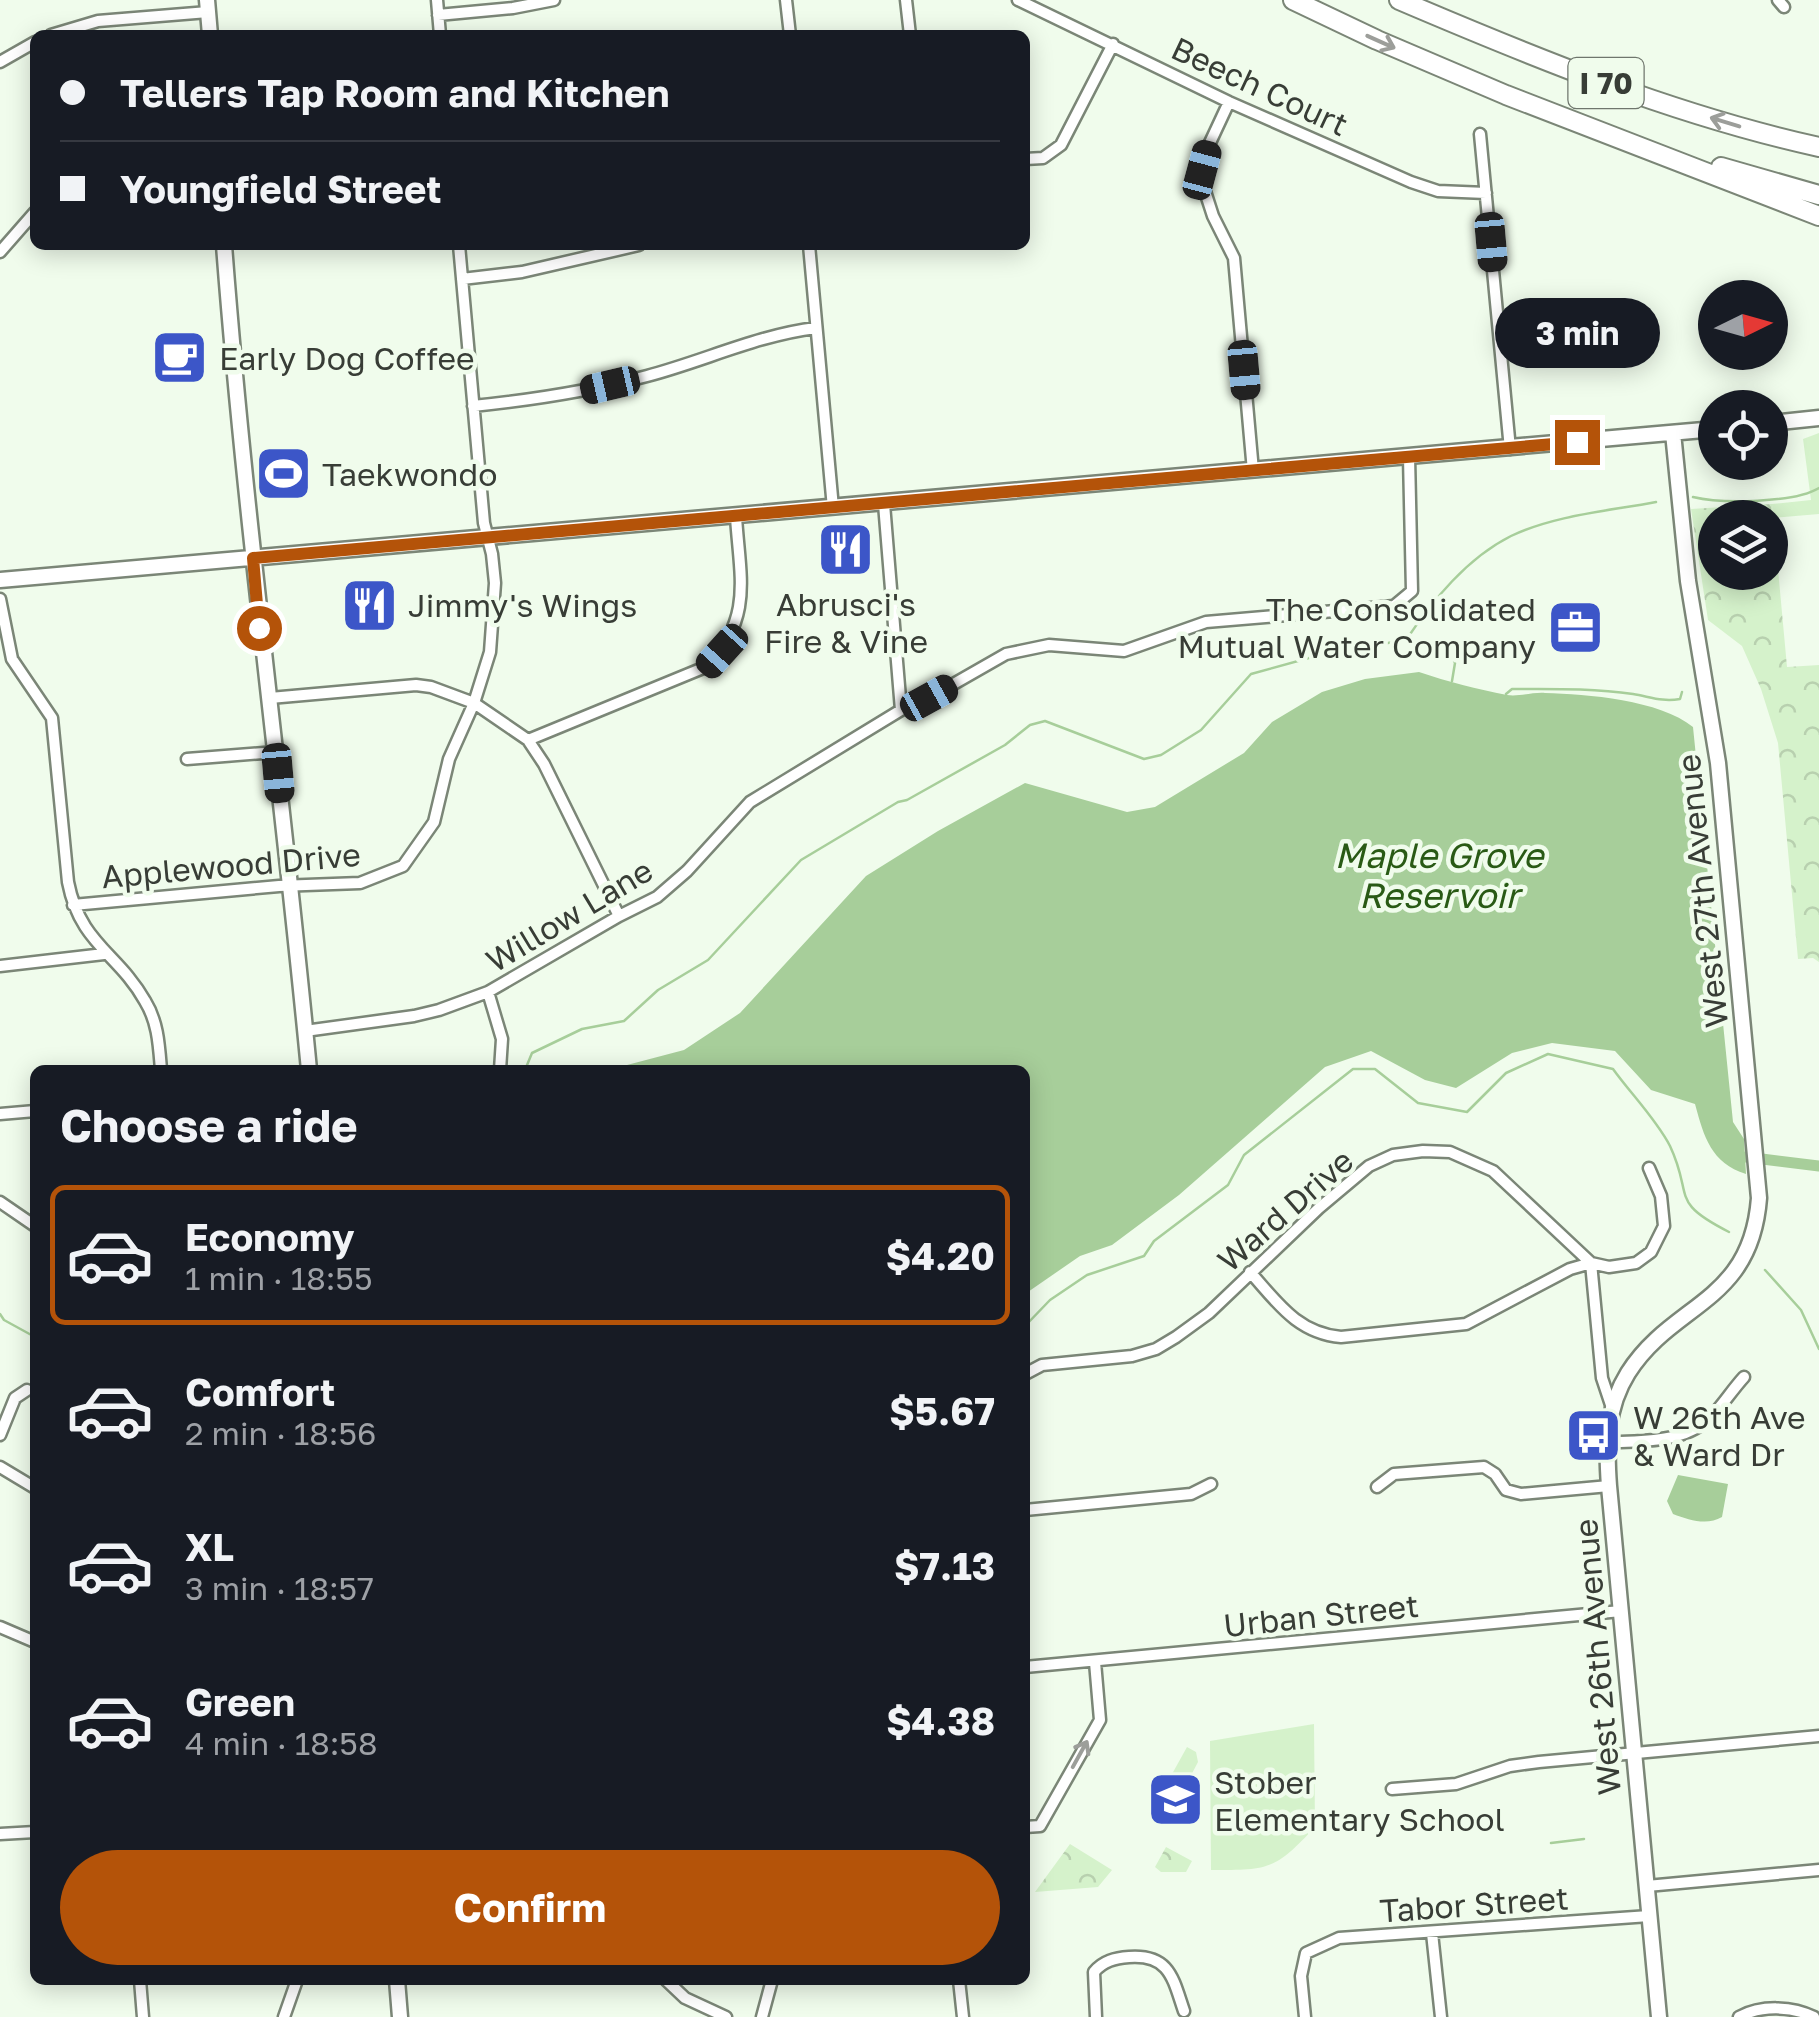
<!DOCTYPE html>
<meta charset="utf-8">
<style>
:root{--surface:#171b24;--page:#242831;--text:#f1f3f6;--muted:#9ea1a6;--line:#363941;--accent:#b45309}
body{margin:0;font-family:"Golos Text",sans-serif;background:var(--page);color:var(--text);height:100vh;display:flex;flex-direction:column;font-size:38px;white-space:nowrap}
*{box-sizing:border-box;margin:0}
p{font-size:32px;color:var(--muted)}
.icon{flex:none;width:55px;height:55px;fill:none;stroke:currentColor;stroke-width:2;stroke-linecap:round;stroke-linejoin:round}
.map{position:relative;flex:1;overflow:hidden}
.panel{position:absolute;left:30px;top:1065px;width:1000px;height:920px;display:flex;flex-direction:column;background:var(--surface);border-radius:15px;box-shadow:0 5px 25px #0003}
.panel>*{flex:none}
.banner{position:absolute;left:30px;top:30px;width:1000px;height:220px;border-radius:15px;box-shadow:0 5px 25px #0003;display:grid;align-content:center;height:220px;padding:0 30px;background:var(--surface)}
.needle{width:65px;rotate:85deg}
.controls{position:absolute;left:1698px;top:280px;display:grid;gap:20px}
.controls a{display:grid;place-items:center;width:90px;height:90px;border-radius:50%;background:var(--surface);box-shadow:0 5px 25px #0003;font-size:50px}
.end{position:absolute;width:45px;height:45px;margin:-22px;border:12px solid #b45309;background:#fff;box-shadow:0 0 0 5px #fff}
.from{border-radius:50%}
.bubble{position:absolute;height:70px;border-radius:35px;background:var(--surface);box-shadow:0 5px 25px #0003;font-size:32px;font-weight:700;line-height:70px;text-align:center}
.car{position:absolute;width:30px;height:60px;margin:-30px -15px;border-radius:12px;box-shadow:0 0 8px 2px #0007;background:linear-gradient(#222 24%,#8ab4d8 0 40%,#222 0 76%,#8ab4d8 0 86%,#222 0)}
.banner b{display:flex;align-items:center;gap:35px;height:95px;font-size:38px}
.banner b+b{border-top:2px solid var(--line)}
.banner i{width:25px;height:25px;background:var(--text)}
ul{padding:0;list-style:none}
li{display:flex;align-items:center;gap:30px;height:140px;margin:0 20px 15px;padding:0 10px;border:5px solid transparent;border-radius:15px}
li div{flex:1}
li b{display:block;font-size:38px}
li em{font-style:normal;font-weight:700}
li.current{border-color:var(--accent)}
li>.icon{width:90px;height:90px;stroke-width:1.5}
h2{padding:0 30px;font-size:45px;line-height:120px}
.action{display:flex;gap:20px;margin-top:auto;padding:20px 30px}
.action a{flex:1;height:115px;border-radius:60px;background:var(--accent);color:#fff;font-size:40px;font-weight:700;line-height:115px;text-align:center}
.map>svg:first-child{display:block}
.grass{fill:#d5f2cb}
.park{fill:url(#park-crowns);fill-rule:evenodd}
.water{fill:#a7ce9a}
.lines{fill:none;stroke-linecap:round;stroke-linejoin:round}
.stream{stroke:#a7ce9a;stroke-width:2.5}
.canal{stroke:#a7ce9a;stroke-width:11}
.street-casing{stroke:#7b8677;stroke-width:15}
.secondary-casing{stroke:#7b8677;stroke-width:19}
.highway-casing{stroke:#7b8677;stroke-width:22}
.street{stroke:#fff;stroke-width:10}
.secondary{stroke:#fff;stroke-width:14}
.highway{stroke:#fff;stroke-width:18}
.oneway{stroke:#9c9e9a}
.route{stroke:#b45309;stroke-width:12}
.labels{text-anchor:middle;dominant-baseline:central;stroke-width:9;stroke-linejoin:round;paint-order:stroke}
.shield{fill:#f0fcec;stroke:#6f766d;stroke-width:2.5}
.shield-label{font-size:30px;font-weight:bold;fill:#383d36}
.street-label{font-size:32px;fill:#383d36;stroke:#f0fcec}
.poi-label{font-size:32px;fill:#383d36;stroke:#f0fcec;text-anchor:start}
.water-label{font-size:35px;font-style:italic;fill:#295a15;stroke:#f0fcec}
</style>
<div class="map">
<svg width="1819" height="2017" viewBox="0 0 1819 2017">
<defs>
<pattern id="park-crowns" width="20" height="18" patternUnits="userSpaceOnUse" patternTransform="scale(2.5)"><rect width="20" height="18" fill="#d5f2cb"/><path d="M2 6a3 3 0 1 1 6 0M12 15a3 3 0 1 1 6 0" fill="none" stroke="#b8d0af"/></pattern>
</defs>
<rect width="100%" height="100%" fill="#f0fcec"/>
<!-- grass -->
<path class="grass" d="M 1819,433 L 1819,514 L 1773,518 L 1772,504 L 1811,500 L 1803,439 Z
M 1314,1724 L 1315,1827 C 1275,1870 1269,1870 1211,1870 L 1210,1741 Z"/>
<!-- park -->
<path class="park" d="M 1772,504 L 1787,667 L 1819,665 L 1819,962 L 1813,958 L 1798,959 L 1778,743 L 1761,689 L 1742,646 L 1708,620 L 1691,509 ZM 1715,518 L 1770,518 L 1770,572 L 1715,572 Z
M 1187,1747 L 1196,1752 L 1198,1762 L 1187,1783 L 1172,1774 Z
M 1070,1844 L 1112,1870 L 1098,1887 L 1035,1892 Z
M 1166,1847 L 1192,1861 L 1186,1872 L 1161,1872 L 1155,1867 Z"/>
<!-- water -->
<path class="water" d="M 1419,672 C 1448,682 1477,689 1507,695 C 1518,697 1533,692 1545,693 C 1587,694 1660,700 1693,727 L 1733,1122 L 1744,1139 L 1746,1174 C 1711,1163 1704,1137 1695,1104 L 1651,1090 L 1615,1051 L 1552,1043 L 1512,1053 L 1456,1088 L 1425,1080 L 1371,1051 L 1325,1067 L 1179,1195 L 1112,1245 L 1080,1256 L 1025,1294 L 1025,1070 L 608,1070 L 684,1050 L 740,1013 L 866,876 L 938,831 L 1025,783 L 1127,812 L 1155,807 L 1244,753 L 1272,722 L 1322,692 L 1365,679 Z
M 1678,1475 L 1728,1484 L 1722,1517 C 1707,1526 1689,1520 1673,1514 L 1667,1501 Z"/>
<g class="lines">
<!-- stream -->
<path class="stream" d="M 1693,497 C 1722,504 1794,503 1819,488
M 1449,649 L 1455,663 L 1452,681
M 1506,694 L 1512,689 C 1552,689 1593,688 1633,694 C 1651,697 1662,702 1680,699 L 1682,692
M 525,1070 L 532,1053 L 582,1029 L 624,1021 L 658,990 L 708,960 L 801,860 L 898,802 L 907,800 L 1005,745 L 1030,725 L 1045,721 L 1144,759 L 1161,755 L 1201,730 L 1251,674 L 1327,653 L 1406,640 C 1433,600 1467,558 1511,536 C 1555,515 1609,511 1656,502
M 1765,1270 L 1801,1310 L 1819,1349
M 0,1314 L 4,1320 L 35,1337
M 1025,1326 L 1050,1300 L 1087,1275 L 1144,1256 L 1154,1241 L 1228,1185 L 1244,1155 L 1353,1069 L 1375,1069 L 1418,1103 L 1467,1112 L 1506,1073 L 1548,1054 L 1613,1069 C 1631,1094 1656,1119 1670,1146 C 1694,1197 1668,1201 1729,1232
M 1551,1843 L 1584,1839"/>
<!-- canal -->
<path class="canal" d="M 1746,1157 L 1819,1166"/>
<defs>
<path id="street" d="M 437,0 L 440,35
M 786,0 L 790,35
M 906,0 L 910,35
M 1018,0 L 1229,102 L 1411,182 L 1438,191 L 1486,193
M 1778,0 L 1784,7
M 438,15 L 513,8 L 554,0
M 51,35 L 98,21 L 208,12
M 0,62 L 35,42
M 1229,102 L 1208,147 L 1202,182 L 1213,216 L 1234,258 L 1253,471
M 1480,134 L 1510,449
M 1025,159 L 1043,158 L 1061,145 L 1113,44
M 809,245 L 833,508
M 0,252 L 35,212
M 462,279 L 522,272 L 639,245
M 473,406 C 532,400 590,391 647,376 C 704,361 758,335 816,328
M 884,504 L 901,710
M 0,599 L 12,659 L 52,718 L 68,882 C 80,944 118,953 145,1001 C 158,1022 159,1045 161,1070
M 270,698 L 416,685 L 431,687 L 474,703 L 528,740 L 544,764 L 619,916
M 528,740 L 708,666 C 753,616 740,579 736,517
M 187,759 L 276,752
M 73,905 L 279,886 L 360,883 L 403,866 L 434,822 L 449,759 L 474,703 L 490,652 L 495,583 L 492,554 L 484,523 L 459,245
M 0,966 L 104,954
M 488,992 L 502,1039 L 500,1070
M 305,1031 L 414,1016 L 439,1010 L 488,992 L 619,916 L 657,897 L 687,871 L 750,802 L 901,710 L 929,698 L 1006,654 L 1049,645 L 1124,651 L 1206,622 L 1394,606 L 1412,591 L 1409,457
M 0,1114 L 35,1111
M 0,1202 L 35,1226
M 1250,1272 C 1277,1302 1297,1333 1341,1337 L 1466,1324 L 1570,1269 L 1591,1263 L 1609,1267 L 1636,1263 L 1651,1252 L 1664,1226 L 1661,1196 L 1649,1168
M 1025,1374 L 1042,1365 L 1132,1356 L 1156,1349 L 1176,1337 L 1209,1313 L 1319,1208 L 1369,1166 L 1393,1155 L 1423,1151 L 1450,1152 L 1493,1171 L 1591,1263 L 1602,1378 L 1612,1408
M 0,1435 L 15,1398 L 27,1390
M 1607,1443 C 1645,1440 1685,1444 1713,1415 C 1724,1403 1733,1389 1744,1377
M 0,1467 L 35,1488
M 1377,1487 L 1394,1474 L 1484,1467 L 1495,1474 L 1506,1490 L 1521,1494 L 1609,1486
M 1025,1510 L 1191,1494 L 1211,1484
M 0,1627 L 35,1642
M 1025,1667 L 1621,1611
M 1392,1789 L 1456,1784 L 1510,1766 L 1539,1762 L 1819,1736
M 1025,1827 L 1040,1826 L 1100,1720 L 1095,1662
M 0,1834 L 35,1832
M 1647,1886 L 1819,1870
M 1432,1933 L 1441,2017
M 140,1980 L 143,2017
M 666,1980 L 685,1998 L 726,2017
M 959,1980 L 963,2017
M 284,2017 L 297,1980
M 762,2017 L 772,1980
M 1096,2017 L 1094,1972 C 1103,1961 1115,1958 1129,1957 C 1170,1954 1173,1979 1184,2011
M 1305,2017 L 1301,1976 L 1306,1953 L 1339,1938 L 1649,1916
M 1739,2017 C 1761,2005 1792,2006 1814,2017"/>
<path id="secondary" d="M 207,0 L 210,35
M 224,245 C 245,521 283,795 309,1070
M 1770,423 L 1819,418
M 0,580 L 1715,429
M 397,1980 L 400,2017
M 1659,2017 L 1609,1486 C 1606,1446 1606,1408 1628,1373 C 1673,1302 1751,1304 1759,1198 L 1718,763 L 1688,581 L 1673,433"/>
<path id="highway" d="M 1293,0 L 1377,40 L 1506,95 L 1819,216
M 1399,0 C 1535,58 1674,115 1819,147
M 1721,167 L 1819,195"/>
</defs>
<!-- street casing -->
<use href="#street" class="street-casing"/>
<!-- secondary casing -->
<use href="#secondary" class="secondary-casing"/>
<!-- highway casing -->
<use href="#highway" class="highway-casing"/>
<!-- street -->
<use href="#street" class="street"/>
<!-- secondary -->
<use href="#secondary" class="secondary"/>
<!-- highway -->
<use href="#highway" class="highway"/>
</g>
<!-- one-way arrows -->
<defs><path id="oneway-shaft" d="M-6 0H5M1.5-3L5.5 0L1.5 3" fill="none" stroke-width="1.6" stroke-linecap="round" stroke-linejoin="round" transform="scale(2.5)"/></defs>
<g class="oneway">
<use href="#oneway-shaft" transform="translate(1381 42) rotate(24)"/>
<use href="#oneway-shaft" transform="translate(1725 122) rotate(-163)"/>
<use href="#oneway-shaft" transform="translate(1080 1754) rotate(-61)"/>
</g>
<g class="lines">
<!-- route -->
<path class="route" d="M 259,628 L 253,558 L 1577,442"/>
</g>
<!-- icons -->
<defs>
<symbol id="cafe-square" viewBox="-11 -11 22 22"><rect x="-9" y="-9" width="18" height="18" rx="4" fill="#3c56c8" stroke="#f0fcec"/><path d="M-5.5-4.5H6V0H3Q3 3.5 0 3.5H-2.5Q-5.5 3.5-5.5 0ZM3-3.2v2h1.7v-2ZM-6 4.5H4V6H-6Z" fill="#fff"/></symbol>
<symbol id="stadium-square" viewBox="-11 -11 22 22"><rect x="-9" y="-9" width="18" height="18" rx="4" fill="#3c56c8" stroke="#f0fcec"/><path d="M0-5a6.5 5 0 1 0 0 10a6.5 5 0 1 0 0-10ZM-3.5-1.8h7v3.6h-7Z" fill="#fff"/></symbol>
<symbol id="restaurant-square" viewBox="-11 -11 22 22"><rect x="-9" y="-9" width="18" height="18" rx="4" fill="#3c56c8" stroke="#f0fcec"/><path d="M-5-6h1v4h1v-4h1v4h1v-4h1v5L-1.5 .5V6h-2V.5L-5-1ZM5-6V6H3V1.5H1.5Q1.5-4 5-6Z" fill="#fff"/></symbol>
<symbol id="office-square" viewBox="-11 -11 22 22"><rect x="-9" y="-9" width="18" height="18" rx="4" fill="#3c56c8" stroke="#f0fcec"/><path d="M-6-3h4V-5.5h4V-3h4V5H-6ZM-1-4.5V-3h2v-1.5ZM-6 0V1H6V0Z" fill="#fff"/></symbol>
<symbol id="bus-square" viewBox="-11 -11 22 22"><rect x="-9" y="-9" width="18" height="18" rx="4" fill="#3c56c8" stroke="#f0fcec"/><path d="M-5-6H5V4H4V6H2V4H-2V6H-4V4H-5ZM-3.5-4V0h7V-4ZM-3.5 1.2v1.5H-2V1.2ZM2 1.2v1.5H3.5V1.2Z" fill="#fff"/></symbol>
<symbol id="school-square" viewBox="-11 -11 22 22"><rect x="-9" y="-9" width="18" height="18" rx="4" fill="#3c56c8" stroke="#f0fcec"/><path d="M0-5L7-2L0 1L-7-2ZM-4 1L0 2.5L4 1V4Q0 6-4 4Z" fill="#fff"/></symbol>
</defs>
<g fill-rule="evenodd">
<use href="#cafe-square" x="148" y="326" width="63" height="63"/>
<use href="#stadium-square" x="252" y="442" width="63" height="63"/>
<use href="#restaurant-square" x="814" y="518" width="63" height="63"/>
<use href="#restaurant-square" x="338" y="574" width="63" height="63"/>
<use href="#office-square" x="1544" y="596" width="63" height="63"/>
<use href="#bus-square" x="1562" y="1404" width="63" height="63"/>
<use href="#school-square" x="1144" y="1768" width="63" height="63"/>
</g>
<g class="labels">
<!-- shield labels -->
<rect class="shield" x="1568.5" y="58" width="75" height="50" rx="8"/>
<g class="shield-label">
<text x="1606" y="83">I 70</text>
</g>
<!-- street labels -->
<g class="street-label">
<text transform="translate(1260 86) rotate(25)">Beech Court</text>
<text transform="translate(231 865) rotate(-5)">Applewood Drive</text>
<text transform="translate(1702 891) rotate(-96)">West 27th Avenue</text>
<text transform="translate(569 915) rotate(-31)">Willow Lane</text>
<text transform="translate(1285 1210) rotate(-41)">Ward Drive</text>
<text transform="translate(1321 1615) rotate(-6)">Urban Street</text>
<text transform="translate(1597 1657) rotate(-95)">West 26th Avenue</text>
<text transform="translate(1474 1904) rotate(-4)">Tabor Street</text>
</g>
<!-- poi labels -->
<g class="poi-label">
<text x="219" y="358">Early Dog Coffee</text>
<text x="322" y="474">Taekwondo</text>
<text x="846" y="604" text-anchor="middle">Abrusci's<tspan x="846" dy="37">Fire &amp; Vine</tspan></text>
<text x="408" y="605">Jimmy's Wings</text>
<text x="1536" y="609" text-anchor="end">The Consolidated<tspan x="1536" dy="37">Mutual Water Company</tspan></text>
<text x="1633" y="1417">W 26th Ave<tspan x="1633" dy="37">&amp; Ward Dr</tspan></text>
<text x="1214" y="1782">Stober<tspan x="1214" dy="37">Elementary School</tspan></text>
</g>
<!-- water labels -->
<g class="water-label">
<text x="1439" y="855">Maple Grove<tspan x="1439" dy="40">Reservoir</tspan></text>
</g>
</g>
</svg>
<div class="controls">
<a><svg class="needle" viewBox="-14 -14 28 28"><path d="M0-13l5 13h-10z" fill="#e53935"/><path d="M0 13l5-13h-10z" fill="#9ea1a6"/></svg></a>
<a><svg class="icon" aria-label="locate" viewBox="0 0 24 24"><circle cx="12" cy="12" r="6"/><path d="M12 2v4M12 18v4M2 12h4M18 12h4"/></svg></a>
<a><svg class="icon" aria-label="layers" viewBox="0 0 24 24"><path d="M12 4l9 5-9 5-9-5zM3 14l9 5 9-5"/></svg></a>
</div>
<i class="end from" style="left:259px;top:628px"></i>
<i class="end" style="left:1577px;top:442px"></i>
<div class="bubble" style="left:1495px;top:298px;width:165px">3 min</div>
<i class="car" style="left:1202px;top:170px;rotate:15deg"></i>
<i class="car" style="left:1491px;top:242px;rotate:175deg"></i>
<i class="car" style="left:1244px;top:370px;rotate:175deg"></i>
<i class="car" style="left:610px;top:385px;rotate:257deg"></i>
<i class="car" style="left:722px;top:651px;rotate:222deg"></i>
<i class="car" style="left:929px;top:698px;rotate:61deg"></i>
<i class="car" style="left:278px;top:773px;rotate:175deg"></i>
<div class="banner">
<b><i class="from"></i>Tellers Tap Room and Kitchen</b>
<b><i></i>Youngfield Street</b>
</div>
<section class="panel">
<h2>Choose a ride</h2>
<ul>
<li class="current"><svg class="icon" aria-label="car" viewBox="0 0 24 24"><path d="M5 17H2v-5l4-1 3-4h7l3 4 3 1v5h-3M9 17h6M6 11h13"/><circle cx="7" cy="17" r="2"/><circle cx="17" cy="17" r="2"/></svg><div><b>Economy</b><p>1 min · 18:55</p></div><em>$4.20</em></li>
<li><svg class="icon" aria-label="car" viewBox="0 0 24 24"><path d="M5 17H2v-5l4-1 3-4h7l3 4 3 1v5h-3M9 17h6M6 11h13"/><circle cx="7" cy="17" r="2"/><circle cx="17" cy="17" r="2"/></svg><div><b>Comfort</b><p>2 min · 18:56</p></div><em>$5.67</em></li>
<li><svg class="icon" aria-label="car" viewBox="0 0 24 24"><path d="M5 17H2v-5l4-1 3-4h7l3 4 3 1v5h-3M9 17h6M6 11h13"/><circle cx="7" cy="17" r="2"/><circle cx="17" cy="17" r="2"/></svg><div><b>XL</b><p>3 min · 18:57</p></div><em>$7.13</em></li>
<li><svg class="icon" aria-label="car" viewBox="0 0 24 24"><path d="M5 17H2v-5l4-1 3-4h7l3 4 3 1v5h-3M9 17h6M6 11h13"/><circle cx="7" cy="17" r="2"/><circle cx="17" cy="17" r="2"/></svg><div><b>Green</b><p>4 min · 18:58</p></div><em>$4.38</em></li>
</ul>
<div class="action"><a>Confirm</a></div>
</section>
</div>
